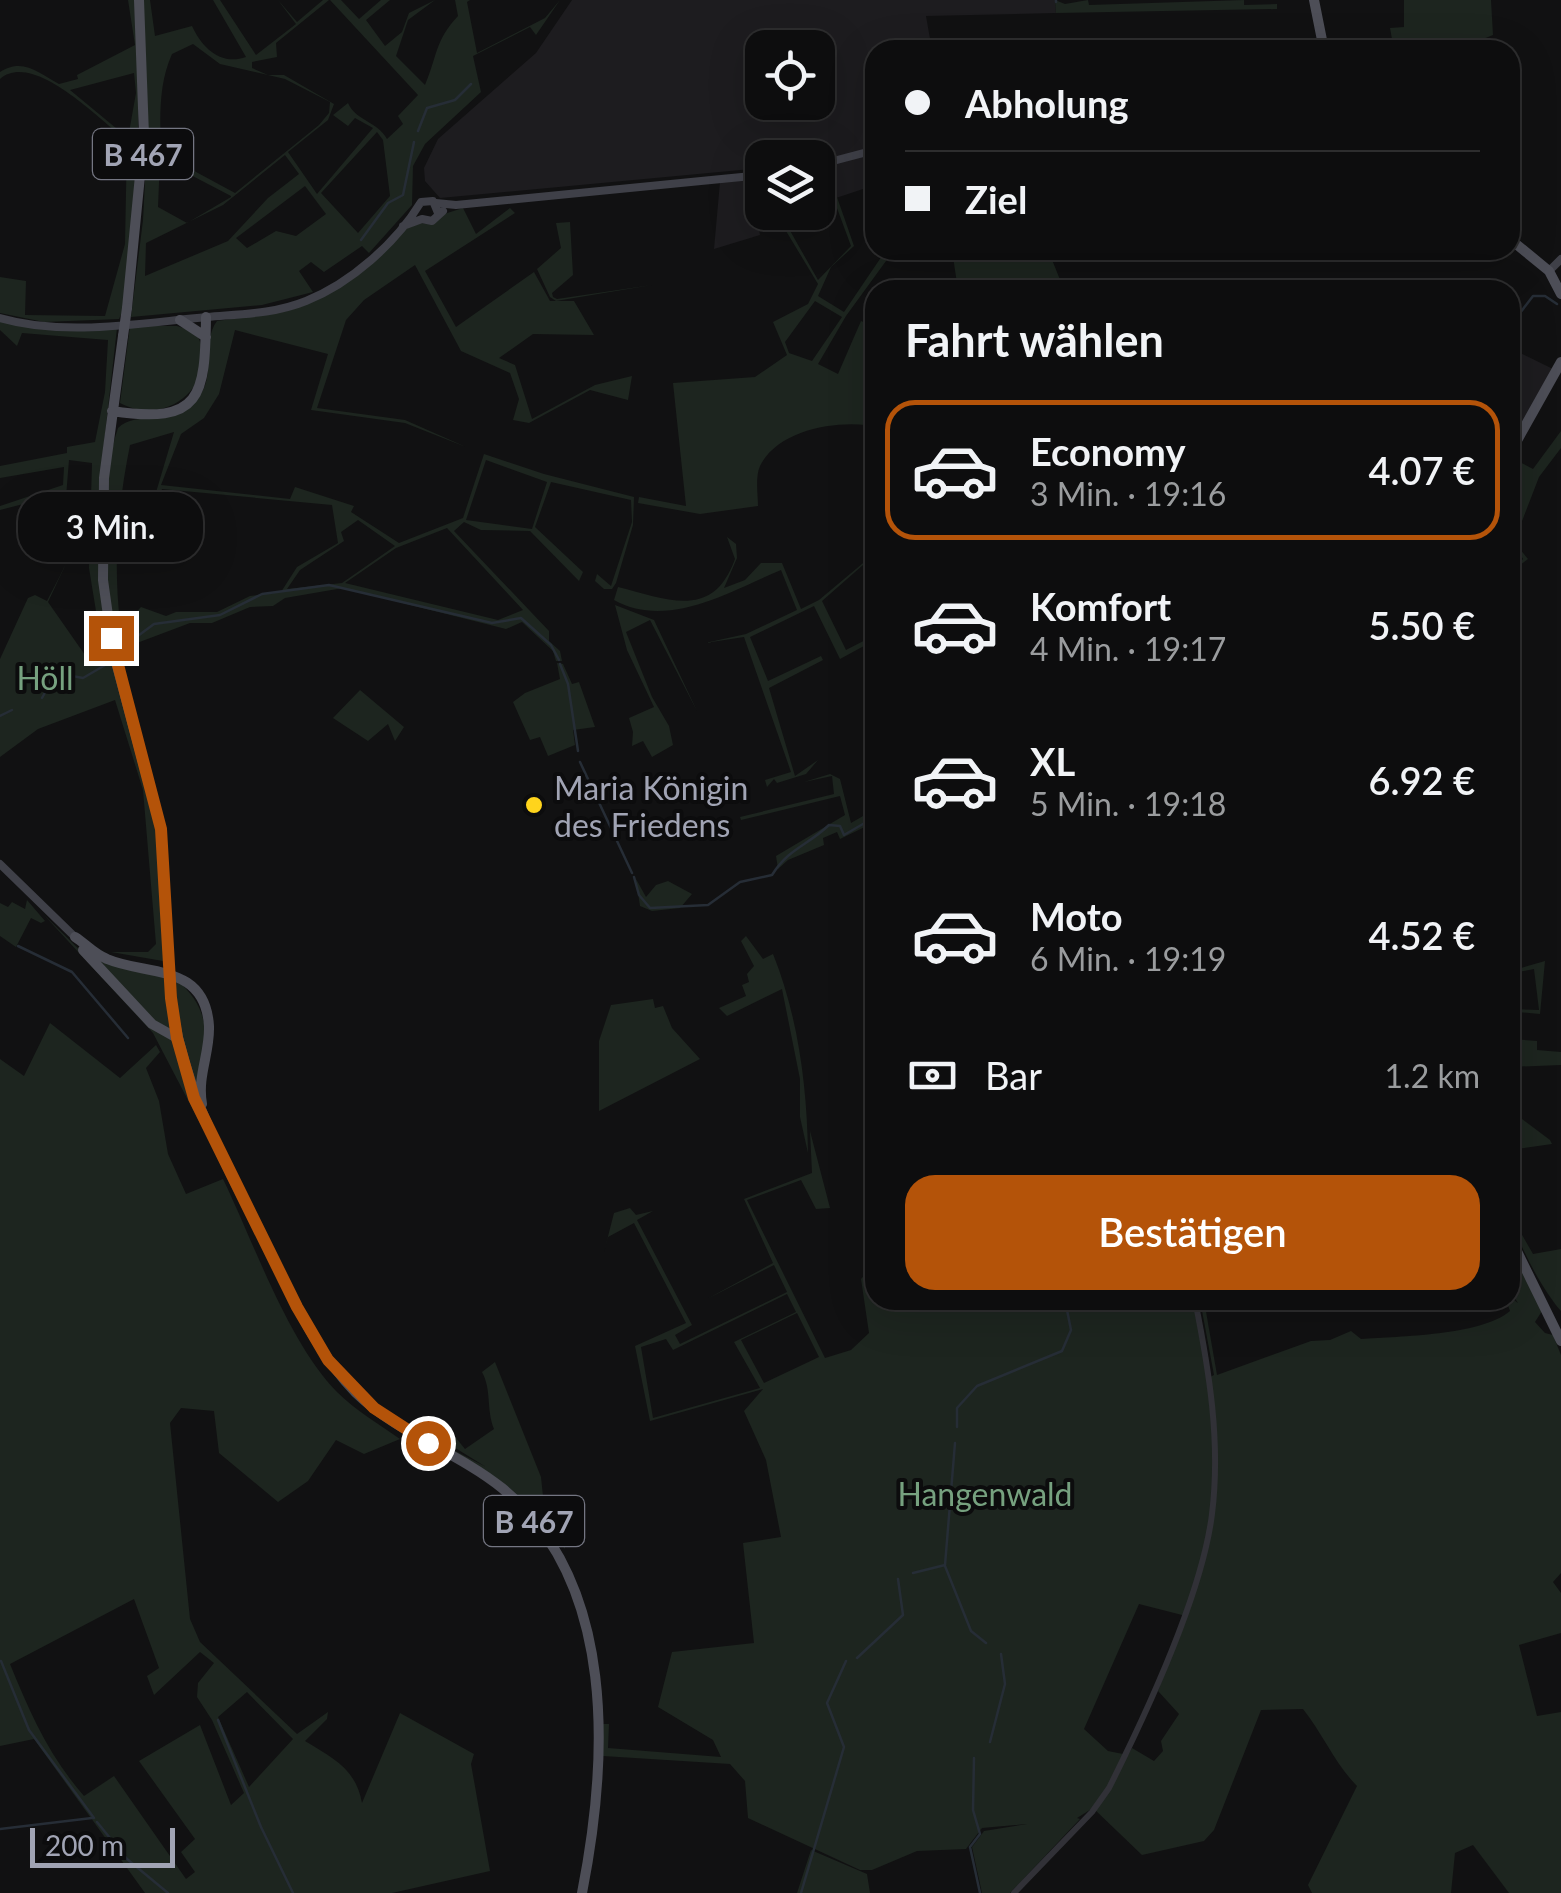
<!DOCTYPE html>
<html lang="de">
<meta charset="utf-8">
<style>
:root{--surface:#0d0d0e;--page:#161617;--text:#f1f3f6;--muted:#9a9c9e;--line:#2d2d2e;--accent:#b45309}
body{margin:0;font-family:Lato,sans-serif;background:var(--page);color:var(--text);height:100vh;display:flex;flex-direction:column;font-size:38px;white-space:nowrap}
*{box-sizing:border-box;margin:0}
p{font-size:32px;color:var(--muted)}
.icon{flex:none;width:55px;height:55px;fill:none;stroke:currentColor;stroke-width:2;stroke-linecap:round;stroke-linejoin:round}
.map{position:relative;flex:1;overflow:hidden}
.panel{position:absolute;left:865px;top:280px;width:655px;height:1030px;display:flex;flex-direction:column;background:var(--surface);border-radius:30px;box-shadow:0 10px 40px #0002,0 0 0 2px var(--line)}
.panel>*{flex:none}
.hud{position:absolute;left:865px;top:40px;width:655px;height:220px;border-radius:30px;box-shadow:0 10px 40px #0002,0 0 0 2px var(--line);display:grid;align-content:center;height:220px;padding:0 40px;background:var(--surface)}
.tools{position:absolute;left:745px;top:30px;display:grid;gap:20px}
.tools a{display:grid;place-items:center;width:90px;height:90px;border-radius:20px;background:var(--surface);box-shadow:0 10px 40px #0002,0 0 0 2px var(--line);font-size:50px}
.scale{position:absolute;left:30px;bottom:25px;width:145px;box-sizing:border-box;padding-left:10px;border:5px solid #a1a4b4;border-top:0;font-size:28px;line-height:35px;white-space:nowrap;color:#a1a4b4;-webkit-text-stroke:8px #0c0c0d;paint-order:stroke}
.end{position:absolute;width:45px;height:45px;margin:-22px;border:12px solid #b45309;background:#fff;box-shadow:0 0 0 5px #fff}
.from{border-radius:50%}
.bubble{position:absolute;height:70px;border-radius:30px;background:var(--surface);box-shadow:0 10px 40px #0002,0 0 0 2px var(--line);font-size:32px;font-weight:600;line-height:70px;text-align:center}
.hud b{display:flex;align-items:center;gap:35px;height:95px;font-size:38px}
.hud b+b{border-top:2px solid var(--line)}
.hud i{width:25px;height:25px;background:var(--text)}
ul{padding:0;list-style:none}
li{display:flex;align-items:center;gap:30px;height:140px;margin:0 20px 15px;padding:0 20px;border:5px solid transparent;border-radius:30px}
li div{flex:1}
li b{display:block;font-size:38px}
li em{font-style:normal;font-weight:600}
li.current{border-color:var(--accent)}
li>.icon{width:90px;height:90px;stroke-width:1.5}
h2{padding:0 40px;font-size:45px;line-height:120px}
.pay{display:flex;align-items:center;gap:25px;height:110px;padding:0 40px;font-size:38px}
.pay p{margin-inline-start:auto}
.primary-button{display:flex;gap:20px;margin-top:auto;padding:20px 40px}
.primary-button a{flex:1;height:115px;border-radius:30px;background:var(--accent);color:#fff;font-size:40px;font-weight:600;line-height:115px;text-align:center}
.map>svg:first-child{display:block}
.built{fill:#1d1c1f;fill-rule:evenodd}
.green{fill:#1d251f;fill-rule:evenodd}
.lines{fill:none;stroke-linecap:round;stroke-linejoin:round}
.stream{stroke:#262d36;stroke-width:2.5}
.tertiary{stroke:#313137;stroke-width:6}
.secondary{stroke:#3f4048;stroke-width:8}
.primary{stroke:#4d4e57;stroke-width:10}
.primary-bridge{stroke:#4d4e57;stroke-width:10}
.route{stroke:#b45309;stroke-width:12}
.poi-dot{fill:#ffd41c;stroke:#0c0c0d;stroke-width:4}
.labels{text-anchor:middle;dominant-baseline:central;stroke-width:8;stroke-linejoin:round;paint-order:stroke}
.shield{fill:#0c0c0d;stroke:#747682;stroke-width:2.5}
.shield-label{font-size:30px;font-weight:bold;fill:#a1a4b4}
.park-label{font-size:32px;fill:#76a17f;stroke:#0c0c0d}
.poi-label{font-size:32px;fill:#a1a4b4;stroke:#0c0c0d;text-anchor:start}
</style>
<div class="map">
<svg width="1561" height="1893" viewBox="0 0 1561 1893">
<rect width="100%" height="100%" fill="#111112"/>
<!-- built -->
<path class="built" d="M 572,0 L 1055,0 L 1056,13 L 926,16 L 932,50 L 875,50 L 875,185 L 818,204 L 818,158 L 771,157 L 773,154 L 762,158 L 762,168 L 440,198 L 425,181 L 424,168 L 438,139 L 536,53 ZM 762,48 L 818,48 L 818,102 L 762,102 Z
M 762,177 L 762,212 L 791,213 L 758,224 L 760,235 L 714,249 L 720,182 Z
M 1510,348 L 1553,369 L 1520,426 L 1510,417 L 1520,391 L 1510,385 Z"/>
<!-- green -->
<path class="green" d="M 128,0 L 135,0 C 144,106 135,205 123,310 L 119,319 L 44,322 L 0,313 L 0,277 L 26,281 L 25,315 L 105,316 L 125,244 L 127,141 C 100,120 33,50 0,79 L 0,72 C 23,57 39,73 59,84 L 78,79 L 77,75 L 135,45 ZM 134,73 L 136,93 L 128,138 L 70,90 Z
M 143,0 L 150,0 L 155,36 L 192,26 C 202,48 221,66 246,57 L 213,0 L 220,0 L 256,55 L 296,24 L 278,0 L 297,22 L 323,0 L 329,0 L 276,43 L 277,57 L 252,62 L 252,68 L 268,75 L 284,75 L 334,104 L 328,120 L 288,152 L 317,194 L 373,128 L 355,118 L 348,126 L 333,115 L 348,103 C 356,121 377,121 387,139 L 403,124 L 398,116 L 418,95 L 330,0 L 341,0 L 359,19 L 381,0 L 390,0 L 366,20 L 385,46 L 402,32 L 409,13 L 435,0 L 408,20 L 396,56 L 425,85 C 437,57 435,40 458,16 L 455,0 L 470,0 L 467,2 L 477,53 L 545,18 L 560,0 L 536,35 L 530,27 L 473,56 L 481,92 L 425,144 L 413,166 L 412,205 L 369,253 L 362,246 L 324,272 L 311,262 L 299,271 L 313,292 L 262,305 L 131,317 L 143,220 L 148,123 ZM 193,44 L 220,64 L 285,79 L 330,102 L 329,113 L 319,125 L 235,193 L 161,153 C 160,120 158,85 172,54 ZM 377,132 L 383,140 L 390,196 L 358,233 L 321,193 ZM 285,155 L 299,174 L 268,198 L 228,241 L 145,276 L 146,243 L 223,205 ZM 160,159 L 231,196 L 231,197 L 187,223 L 158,207 ZM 305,186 L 326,214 L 296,236 L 276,231 L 247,248 L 236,238 Z
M 1055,0 L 1065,4 L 1088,0 L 1089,5 L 1244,0 L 1244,5 L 1277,4 L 1277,9 L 1056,13 Z
M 1404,0 L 1491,0 L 1493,35 L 1456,50 L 1394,50 L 1390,28 L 1404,27 Z
M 837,197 L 854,246 L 831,267 L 818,296 L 844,312 L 886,250 L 894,250 L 846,316 L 818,364 L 838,374 L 861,321 L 871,325 L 875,317 L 875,415 L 866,425 C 832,421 777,431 760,466 C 755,477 758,495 758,506 L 700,514 L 638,503 L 639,497 L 686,506 L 673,383 L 755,377 L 787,355 L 773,322 L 808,304 L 818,284 L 780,221 L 759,227 L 758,224 L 802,213 L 784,220 L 818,280 L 851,246 L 834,200 L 818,206 ZM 815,301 L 842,317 L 812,361 L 789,353 L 785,342 Z
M 463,208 L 476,234 L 510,208 L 515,213 L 425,271 L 456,327 L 534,272 L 550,301 L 574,301 L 594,335 L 533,334 L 499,358 L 515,365 L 532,419 L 595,385 L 632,376 L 628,400 L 590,390 L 529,423 L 513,420 L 519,399 L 510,373 L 461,351 L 415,265 L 364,300 L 346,320 L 317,408 L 405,420 L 466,447 L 405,423 L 311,410 L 328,354 L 235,330 L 219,394 L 204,418 L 181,434 L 161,485 L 290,499 L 295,487 L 354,506 L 351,512 L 399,543 L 463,518 L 484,454 L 544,474 L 634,497 L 633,525 L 616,583 L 612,589 L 604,589 L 595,581 L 597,574 L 611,586 L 632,522 L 631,500 L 551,482 L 535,527 L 583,572 L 579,581 L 530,531 L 481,530 L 464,522 L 454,531 L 549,631 L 549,641 L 560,651 L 562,661 L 556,661 L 553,651 L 522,622 L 506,629 L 343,588 L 285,598 L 273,606 L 250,607 L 212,623 L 190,623 L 129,646 L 133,658 L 122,663 C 103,597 96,494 118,428 C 136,410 172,427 198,398 C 217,375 201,342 217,321 L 288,311 L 318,299 L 405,229 L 420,223 L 433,224 L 444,214 ZM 174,432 L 154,499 L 159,500 L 162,489 L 332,505 L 338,543 L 297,567 L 281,592 L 250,596 L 217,612 L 176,612 L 166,616 L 141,607 L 129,620 L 120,622 C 113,561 118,505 130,445 ZM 486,460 L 547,482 L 532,529 L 466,520 ZM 358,520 L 395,546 L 342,583 L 287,589 L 300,570 L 344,541 L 341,532 ZM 447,528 L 523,610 L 498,620 L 345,583 L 396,548 Z
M 570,222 L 573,275 L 552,293 L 553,297 L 557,299 L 652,285 L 556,301 L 550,297 L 537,269 L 561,248 L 556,223 Z
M 952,250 L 1048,250 L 1061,282 L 1052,290 L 958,290 Z
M 0,321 L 117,328 L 101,470 L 100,576 L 155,815 L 163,880 L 163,961 L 111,952 L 148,952 L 156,944 L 143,790 L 115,700 L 38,729 L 0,757 L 0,659 L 28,598 L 35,595 L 47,601 C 70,556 81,544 62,494 L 0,510 L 0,506 L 63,485 L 64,467 L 0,478 L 0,466 L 67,453 L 67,447 L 95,442 L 105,392 L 108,340 L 22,333 L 17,346 L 0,330 ZM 69,460 L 92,463 L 89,568 L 101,642 L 85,655 L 48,602 L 64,568 L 75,533 L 66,497 Z
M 130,326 L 177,326 L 196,332 C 222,382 168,429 120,403 Z
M 1561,431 L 1561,448 L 1539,477 L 1514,542 L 1528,559 L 1510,573 L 1523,559 L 1510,538 L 1510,462 L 1512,458 L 1533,469 Z
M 727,537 L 736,544 L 737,558 L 724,588 L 745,580 L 761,563 L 782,563 L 801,609 L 819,600 L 875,553 L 875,564 L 871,558 L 822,601 L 846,650 L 875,635 L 875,640 L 840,659 L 814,606 L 750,637 L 768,681 L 821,656 L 823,660 L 769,688 L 795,776 L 818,760 L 806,774 L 777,783 L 774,779 L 767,787 L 765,780 L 791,772 L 744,637 L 705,643 L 746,634 L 797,610 L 781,570 C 730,591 668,630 614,600 L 618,587 C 669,600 713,620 735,559 Z
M 615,605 L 654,620 L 697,711 L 650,620 L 626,632 L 652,697 L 669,726 L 673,745 L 652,757 L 643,741 L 632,746 L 633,732 L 629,718 L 654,707 L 627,650 Z
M 557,663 L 563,664 L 572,684 L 579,682 L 595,727 L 573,730 L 575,745 L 548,756 L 540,737 L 530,740 L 513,702 L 525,693 L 560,679 Z
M 360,690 L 404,727 L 395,741 L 388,724 L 368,741 L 333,718 Z
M 830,774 L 840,779 L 851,823 L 875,809 L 875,822 L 840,839 L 837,832 L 823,838 L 824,845 L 788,860 L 778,869 L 776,856 L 845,815 L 840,796 L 741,820 L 740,817 L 834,794 L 832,776 L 804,782 Z
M 636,879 L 646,897 L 656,885 L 668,881 L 692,894 L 680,908 L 652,911 L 640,906 Z
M 27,900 L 45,921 L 41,923 L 31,918 L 16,947 L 0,936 L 0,903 L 8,907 L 12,902 L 25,909 Z
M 44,915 L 174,1042 L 190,1096 L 226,1173 L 153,1033 Z
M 746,936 L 763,959 L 773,954 C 798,1016 807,1086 808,1153 L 800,1117 L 800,1079 L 782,989 L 727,1016 L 719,1008 L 746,996 L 742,985 L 749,982 L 747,974 L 754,966 L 741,941 Z
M 93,955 L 163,973 L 173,1035 L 157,1026 Z
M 1545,961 L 1540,1014 L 1517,1012 L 1513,1039 L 1537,1041 L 1537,1050 L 1561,1052 L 1561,1065 L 1510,1067 L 1514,1013 L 1510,1009 L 1539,1010 L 1534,969 L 1514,973 L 1514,970 Z
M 175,978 C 218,1015 205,1046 199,1097 L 180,1034 Z
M 653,999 L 655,1008 L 663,1006 L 672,1028 L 700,1059 L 599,1111 L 599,1041 L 611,1005 Z
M 50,1023 L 120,1078 L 156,1045 L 160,1052 L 146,1068 L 159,1101 L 168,1154 L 186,1194 L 223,1179 C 254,1243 288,1342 337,1392 C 356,1411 379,1424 400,1439 L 364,1454 L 336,1440 L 308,1481 L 278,1502 L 219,1453 L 214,1411 L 181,1408 L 170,1423 L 190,1619 L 200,1642 L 297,1734 L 328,1712 L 327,1719 L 305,1741 C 333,1758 356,1769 362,1803 L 400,1713 L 474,1754 L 471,1764 L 490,1871 L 392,1893 L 145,1893 L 34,1739 L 0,1746 L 0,1059 L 24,1076 ZM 134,1599 L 159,1668 L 147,1676 L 154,1695 L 200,1652 L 214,1663 L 198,1683 L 197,1697 L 212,1720 L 244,1793 L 231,1805 L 200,1725 L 139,1761 L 195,1839 L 181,1852 L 195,1872 L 186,1879 L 114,1776 L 84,1796 C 49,1756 30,1713 10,1664 ZM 247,1692 L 293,1739 L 249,1787 L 218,1717 Z
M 1510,1110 L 1550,1140 L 1552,1144 L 1510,1150 Z
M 810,1131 L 830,1208 L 816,1209 L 801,1180 L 747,1200 L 825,1358 L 851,1350 L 869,1333 L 861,1279 L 875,1264 L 875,1300 L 1193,1300 L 1208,1378 L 1214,1375 L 1200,1300 L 1204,1300 L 1217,1375 L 1311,1341 L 1330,1340 L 1351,1331 L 1361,1339 C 1400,1336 1480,1336 1510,1311 L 1506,1300 L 1510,1297 L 1518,1303 L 1510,1291 L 1510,1247 L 1542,1311 L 1535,1322 L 1545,1333 L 1553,1335 L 1561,1355 L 1561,1573 L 1553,1582 L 1561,1593 L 1561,1633 L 1519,1645 L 1537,1716 L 1561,1712 L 1561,1893 L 1509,1893 L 1473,1845 L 1455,1853 L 1451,1893 L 1312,1893 L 1308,1885 L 1357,1786 C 1335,1764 1323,1734 1303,1709 L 1261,1710 L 1214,1830 L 1204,1841 L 1142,1855 L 1093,1808 L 1077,1818 L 1080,1819 L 1010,1893 L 982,1893 L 972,1847 L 984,1831 L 1027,1824 L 982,1828 L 966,1849 L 917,1851 L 872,1870 L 860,1870 L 748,1818 L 745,1781 L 730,1764 L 603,1756 L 602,1724 L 609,1724 L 608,1748 L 721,1757 L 713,1740 L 658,1707 L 672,1652 L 754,1643 L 743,1543 L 781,1537 L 766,1460 L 744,1411 L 763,1389 L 650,1421 L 635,1346 L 686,1323 L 634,1223 L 608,1237 L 604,1252 L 614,1213 L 630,1208 L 636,1215 L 653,1211 L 637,1220 L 692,1325 L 675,1335 L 680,1344 L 787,1292 L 774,1265 L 707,1299 L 773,1263 L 744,1199 L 812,1173 ZM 787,1294 L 796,1312 L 734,1342 L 760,1388 L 653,1418 L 641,1347 L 666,1339 L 673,1350 ZM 797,1313 L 819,1357 L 764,1383 L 741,1340 ZM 1139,1604 L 1186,1616 L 1158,1691 L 1179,1714 L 1161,1741 L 1163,1751 L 1154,1761 L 1132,1748 L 1128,1755 L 1108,1751 L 1084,1729 Z
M 1510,1204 L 1513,1219 L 1533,1254 L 1561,1249 L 1561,1311 C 1542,1290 1510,1232 1510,1204 Z
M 495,1362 L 541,1477 L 544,1506 L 563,1511 L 565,1549 L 547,1526 L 531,1498 L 518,1498 L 469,1460 L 425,1435 L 486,1467 L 428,1431 L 434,1426 L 446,1436 L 452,1433 L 465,1449 L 494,1429 C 486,1409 492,1391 482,1372 Z
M 811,1850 L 867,1874 L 870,1893 L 797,1893 Z"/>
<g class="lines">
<!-- stream -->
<path class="stream" d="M 1056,2 L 1056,0
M 418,131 L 427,108 L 455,100 L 471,84
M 361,240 L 388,203 L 403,195 L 414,142
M 1510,326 L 1533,296 L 1545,296 L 1557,304
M 119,657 L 127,644 L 154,624 L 220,615 L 262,594 L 329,585 L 492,623 L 521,618 L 551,645 L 559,660
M 560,664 L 568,684 L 578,751
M 42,698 L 56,673 L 83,678 L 112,661
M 0,716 L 12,710
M 580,762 L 632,873
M 634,877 L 639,895 L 650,908 L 708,905 L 740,882 L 772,875 C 789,848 807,846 829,825 L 840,826 L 844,835 L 875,817
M 18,946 L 72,972 L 128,1038
M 957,1427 L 957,1408 L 977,1386 L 1062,1351 L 1071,1330 L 1065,1300
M 945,1566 L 971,1631 L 986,1643
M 913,1573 L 945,1565 L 955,1443
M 857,1658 L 903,1615 L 898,1579
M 1,1661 L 29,1730 L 94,1818
M 218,1720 L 261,1827 L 293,1893
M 990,1742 L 1005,1684 L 1001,1654
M 974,1758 L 973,1810 L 980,1834 L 970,1847 L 980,1893
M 97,1822 L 127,1859 L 168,1893
M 0,1829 L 92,1818
M 801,1893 L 844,1747 L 827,1703 L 846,1661"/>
<!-- tertiary -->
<path class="tertiary" d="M 1014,1893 L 1092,1812 L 1109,1788 C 1146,1714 1202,1595 1212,1514 C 1221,1442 1209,1370 1195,1300"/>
<!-- secondary -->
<path class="secondary" d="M 818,165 L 875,150
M 436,203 L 456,205 L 762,175
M 403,226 L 422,219 L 432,221 L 443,211
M 1549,271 L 1561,259
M 0,318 C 66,337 140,323 207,317 C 241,314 274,314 306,301 C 351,283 396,243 421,202 L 433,201 L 438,213
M 0,864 L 75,937"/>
<!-- primary -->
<path class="primary" d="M 1314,0 L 1324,50
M 1510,239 L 1549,271 L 1561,294
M 127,308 L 144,135 L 139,0
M 180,320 L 206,337
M 123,336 L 104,478 L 103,580 L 113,651 L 161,829 L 168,952
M 112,411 C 202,425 205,396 206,317
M 1510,453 L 1561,362
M 75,937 C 86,944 94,954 107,959 C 147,976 205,963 209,1026 C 210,1053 197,1076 202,1104
M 83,950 L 152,1024 L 177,1038
M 171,998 C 182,1088 226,1164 266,1244 C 292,1296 315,1351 356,1393 C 398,1434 456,1451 502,1488 C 618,1583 608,1761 582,1893
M 1510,1237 L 1561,1341"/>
<!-- primary-bridge -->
<path class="primary-bridge" d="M 123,336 L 127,308
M 168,952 L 171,998"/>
</g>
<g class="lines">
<!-- route -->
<path class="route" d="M 111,638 L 161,829 L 171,998 L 177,1038 L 194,1098 L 297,1307 L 328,1360 L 374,1408 L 428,1443"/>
</g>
<!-- markers -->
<circle class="poi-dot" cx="534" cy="805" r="10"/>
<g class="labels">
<!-- shield labels -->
<g class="shield">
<rect x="93" y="129" width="100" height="50" rx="8"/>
<rect x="484" y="1496" width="100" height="50" rx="8"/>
</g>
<g class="shield-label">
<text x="143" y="154">B 467</text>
<text x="534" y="1521">B 467</text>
</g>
<!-- park labels -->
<g class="park-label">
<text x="45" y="677">Höll</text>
<text x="985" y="1493">Hangenwald</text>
</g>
<!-- poi labels -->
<g class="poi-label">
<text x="554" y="787">Maria Königin<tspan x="554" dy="37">des Friedens</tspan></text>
</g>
</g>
</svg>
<div class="tools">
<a><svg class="icon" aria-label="locate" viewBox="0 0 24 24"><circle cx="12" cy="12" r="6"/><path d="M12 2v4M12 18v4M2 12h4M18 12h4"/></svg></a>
<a><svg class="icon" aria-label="layers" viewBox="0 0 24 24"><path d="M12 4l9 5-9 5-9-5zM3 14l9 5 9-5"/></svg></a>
</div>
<div class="scale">200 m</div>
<i class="end from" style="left:428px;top:1443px"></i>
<i class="end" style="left:111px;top:638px"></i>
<div class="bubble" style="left:18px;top:492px;width:185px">3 Min.</div>
<div class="hud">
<b><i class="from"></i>Abholung</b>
<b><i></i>Ziel</b>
</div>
<section class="panel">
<h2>Fahrt wählen</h2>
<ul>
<li class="current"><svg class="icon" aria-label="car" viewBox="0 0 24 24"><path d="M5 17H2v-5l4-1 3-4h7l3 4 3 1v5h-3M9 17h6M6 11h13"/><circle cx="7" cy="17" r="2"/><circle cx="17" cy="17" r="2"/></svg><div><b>Economy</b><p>3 Min. · 19:16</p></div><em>4.07 €</em></li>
<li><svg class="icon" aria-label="car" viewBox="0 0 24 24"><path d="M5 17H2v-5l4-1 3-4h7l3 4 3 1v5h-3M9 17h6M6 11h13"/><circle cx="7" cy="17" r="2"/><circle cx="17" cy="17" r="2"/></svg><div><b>Komfort</b><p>4 Min. · 19:17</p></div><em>5.50 €</em></li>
<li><svg class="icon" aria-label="car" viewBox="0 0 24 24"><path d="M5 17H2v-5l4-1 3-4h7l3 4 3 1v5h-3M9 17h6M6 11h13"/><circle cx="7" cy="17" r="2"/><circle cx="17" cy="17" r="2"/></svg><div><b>XL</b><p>5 Min. · 19:18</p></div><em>6.92 €</em></li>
<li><svg class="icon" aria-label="car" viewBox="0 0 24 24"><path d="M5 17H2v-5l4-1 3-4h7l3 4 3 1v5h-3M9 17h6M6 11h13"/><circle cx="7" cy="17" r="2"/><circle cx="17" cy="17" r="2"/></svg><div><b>Moto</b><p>6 Min. · 19:19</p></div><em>4.52 €</em></li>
</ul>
<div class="pay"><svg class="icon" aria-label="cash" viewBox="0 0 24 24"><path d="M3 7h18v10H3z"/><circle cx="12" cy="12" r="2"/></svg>Bar<p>1.2 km</p></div>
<div class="primary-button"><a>Bestätigen</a></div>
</section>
</div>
